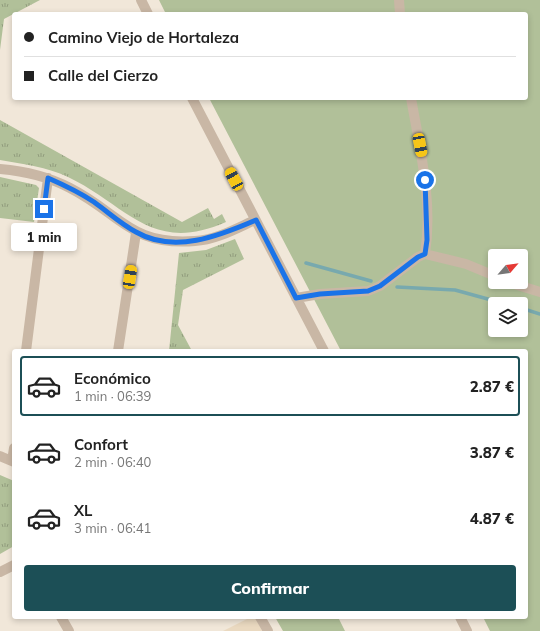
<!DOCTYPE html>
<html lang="es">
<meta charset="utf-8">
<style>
:root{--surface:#fff;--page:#f2f2f2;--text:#222;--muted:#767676;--line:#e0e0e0;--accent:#1c4f56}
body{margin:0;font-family:Mulish,sans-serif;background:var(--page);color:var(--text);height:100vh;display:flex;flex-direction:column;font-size:15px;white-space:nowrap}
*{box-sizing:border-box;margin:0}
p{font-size:13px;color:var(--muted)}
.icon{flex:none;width:22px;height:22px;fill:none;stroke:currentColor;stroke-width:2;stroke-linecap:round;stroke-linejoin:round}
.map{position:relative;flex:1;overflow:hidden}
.drawer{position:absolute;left:12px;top:349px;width:516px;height:270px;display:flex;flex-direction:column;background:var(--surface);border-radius:4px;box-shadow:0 2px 6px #0003}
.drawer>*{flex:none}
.banner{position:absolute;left:12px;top:12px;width:516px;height:88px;border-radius:4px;box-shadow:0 2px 6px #0003;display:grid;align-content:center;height:88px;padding:0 12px;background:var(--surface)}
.needle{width:26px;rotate:62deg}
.controls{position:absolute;left:488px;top:249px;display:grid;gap:8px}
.controls a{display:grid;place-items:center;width:40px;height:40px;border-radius:4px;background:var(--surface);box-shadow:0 2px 6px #0003;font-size:20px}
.end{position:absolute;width:18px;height:18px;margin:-9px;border:5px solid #1a73e8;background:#fff;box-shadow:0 0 0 2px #fff}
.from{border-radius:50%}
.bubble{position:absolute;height:28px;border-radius:4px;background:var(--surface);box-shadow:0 2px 6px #0003;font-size:13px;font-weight:800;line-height:28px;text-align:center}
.car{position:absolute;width:12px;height:24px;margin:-12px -6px;border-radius:5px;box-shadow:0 0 3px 1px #0007;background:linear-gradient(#f5c518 24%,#345 0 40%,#f5c518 0 76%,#345 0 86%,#f5c518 0)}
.banner b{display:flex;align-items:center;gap:14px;height:38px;font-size:15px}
.banner b+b{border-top:1px solid var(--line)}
.banner i{width:10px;height:10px;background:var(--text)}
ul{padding:7px 0 0;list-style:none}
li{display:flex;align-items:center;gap:12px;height:60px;margin:0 8px 6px;padding:0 4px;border:2px solid transparent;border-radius:4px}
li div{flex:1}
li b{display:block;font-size:15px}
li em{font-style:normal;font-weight:800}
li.active{border-color:var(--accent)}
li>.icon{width:36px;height:36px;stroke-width:1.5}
.cta{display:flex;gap:8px;margin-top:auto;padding:8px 12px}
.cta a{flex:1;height:46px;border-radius:4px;background:var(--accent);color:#fff;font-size:16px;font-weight:800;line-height:46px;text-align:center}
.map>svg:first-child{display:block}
.grass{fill:url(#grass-tufts)}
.park{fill:#b1c099;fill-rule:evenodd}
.plaza{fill:#ead9c0}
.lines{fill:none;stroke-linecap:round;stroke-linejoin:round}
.stream{stroke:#78a9ae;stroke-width:3.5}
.street{stroke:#c9b7a5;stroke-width:10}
.route{stroke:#1a73e8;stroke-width:5}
</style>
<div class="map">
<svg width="540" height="631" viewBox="0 0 540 631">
<defs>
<pattern id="grass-tufts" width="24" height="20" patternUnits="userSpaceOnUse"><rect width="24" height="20" fill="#b1c099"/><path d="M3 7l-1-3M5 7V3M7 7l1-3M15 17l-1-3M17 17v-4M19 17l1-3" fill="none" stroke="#919c7d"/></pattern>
</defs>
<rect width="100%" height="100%" fill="#f1e7d9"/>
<!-- grass -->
<path class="grass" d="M 0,0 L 40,0 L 4,19 L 0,50 Z
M 0,120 L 182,222 L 208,208 L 214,219 L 222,214 L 226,222 C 151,255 127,205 68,177 C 47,167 23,164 0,160 Z
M 0,177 L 36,185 L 39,188 L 34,222 L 0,218 Z
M 235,239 L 244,259 L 183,290 L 178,325 L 192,351 L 169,351 L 179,253 L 206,250 Z
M 0,475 L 14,481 L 14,546 L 0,554 Z"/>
<!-- park -->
<path class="park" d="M 159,0 L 540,0 L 540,631 L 490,631 L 483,617 L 526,617 L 526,351 L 341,351 L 209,98 L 526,98 L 526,14 L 166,14 ZM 495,256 L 521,256 L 521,282 L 495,282 ZM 495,304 L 521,304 L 521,330 L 495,330 Z
M 275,617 L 338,617 L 345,631 L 283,631 Z"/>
<!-- plaza -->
<path class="plaza" d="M 251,617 L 255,617 L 262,631 L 223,631 Z"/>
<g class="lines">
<!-- stream -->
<path class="stream" d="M 306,263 L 371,281
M 397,287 L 455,290 L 506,304
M 521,308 L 540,314"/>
<!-- street -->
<path class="street" d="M 141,0 L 148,14
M 399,0 L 400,14
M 192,98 L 324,351
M 411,98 C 420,149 433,202 425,254 L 466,264 L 495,276
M 0,169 C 24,171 49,177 70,188 C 121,214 130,246 195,241 C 216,240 237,228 255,220
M 508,282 L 540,292
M 296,298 L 320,294 L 368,291 L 380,286 L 418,257 L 425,254
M 26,351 L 48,178
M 118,351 L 136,233
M 0,456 L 14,462
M 12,461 L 14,448
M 0,572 L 14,565
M 61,617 L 69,631
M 260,617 L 268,631
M 460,617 L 467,631"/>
</g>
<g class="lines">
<!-- route -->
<path class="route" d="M 44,209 L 48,178 C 64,185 79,192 94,202 C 108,212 121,224 136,232 C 174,254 219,236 256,220 L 296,298 L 320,294 L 368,291 L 380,286 L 418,257 L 425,254 L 427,240 L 425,180"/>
</g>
</svg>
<div class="controls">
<a><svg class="needle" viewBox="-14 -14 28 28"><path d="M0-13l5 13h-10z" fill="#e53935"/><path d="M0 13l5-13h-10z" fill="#767676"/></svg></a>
<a><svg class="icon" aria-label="layers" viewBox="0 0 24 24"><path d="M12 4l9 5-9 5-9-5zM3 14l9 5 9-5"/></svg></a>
</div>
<i class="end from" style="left:425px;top:180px"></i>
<i class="end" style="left:44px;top:209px"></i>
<div class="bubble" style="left:11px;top:223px;width:66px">1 min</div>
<i class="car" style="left:420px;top:145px;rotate:169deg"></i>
<i class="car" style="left:234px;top:179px;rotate:332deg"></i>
<i class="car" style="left:130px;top:277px;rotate:9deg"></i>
<div class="banner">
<b><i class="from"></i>Camino Viejo de Hortaleza</b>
<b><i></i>Calle del Cierzo</b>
</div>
<section class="drawer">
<ul>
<li class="active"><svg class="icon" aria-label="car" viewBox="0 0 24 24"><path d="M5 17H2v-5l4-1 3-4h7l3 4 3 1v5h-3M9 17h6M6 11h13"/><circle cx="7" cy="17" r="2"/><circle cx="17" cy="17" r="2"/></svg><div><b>Económico</b><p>1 min · 06:39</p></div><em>2.87 €</em></li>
<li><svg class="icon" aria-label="car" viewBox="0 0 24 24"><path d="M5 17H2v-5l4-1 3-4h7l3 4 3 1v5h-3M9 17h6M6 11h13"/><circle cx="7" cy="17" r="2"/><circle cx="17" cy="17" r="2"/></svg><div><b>Confort</b><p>2 min · 06:40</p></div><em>3.87 €</em></li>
<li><svg class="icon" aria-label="car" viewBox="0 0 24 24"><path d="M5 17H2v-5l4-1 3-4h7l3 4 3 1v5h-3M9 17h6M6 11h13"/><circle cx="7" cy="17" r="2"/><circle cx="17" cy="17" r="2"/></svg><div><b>XL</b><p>3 min · 06:41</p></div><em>4.87 €</em></li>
</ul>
<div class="cta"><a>Confirmar</a></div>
</section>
</div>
